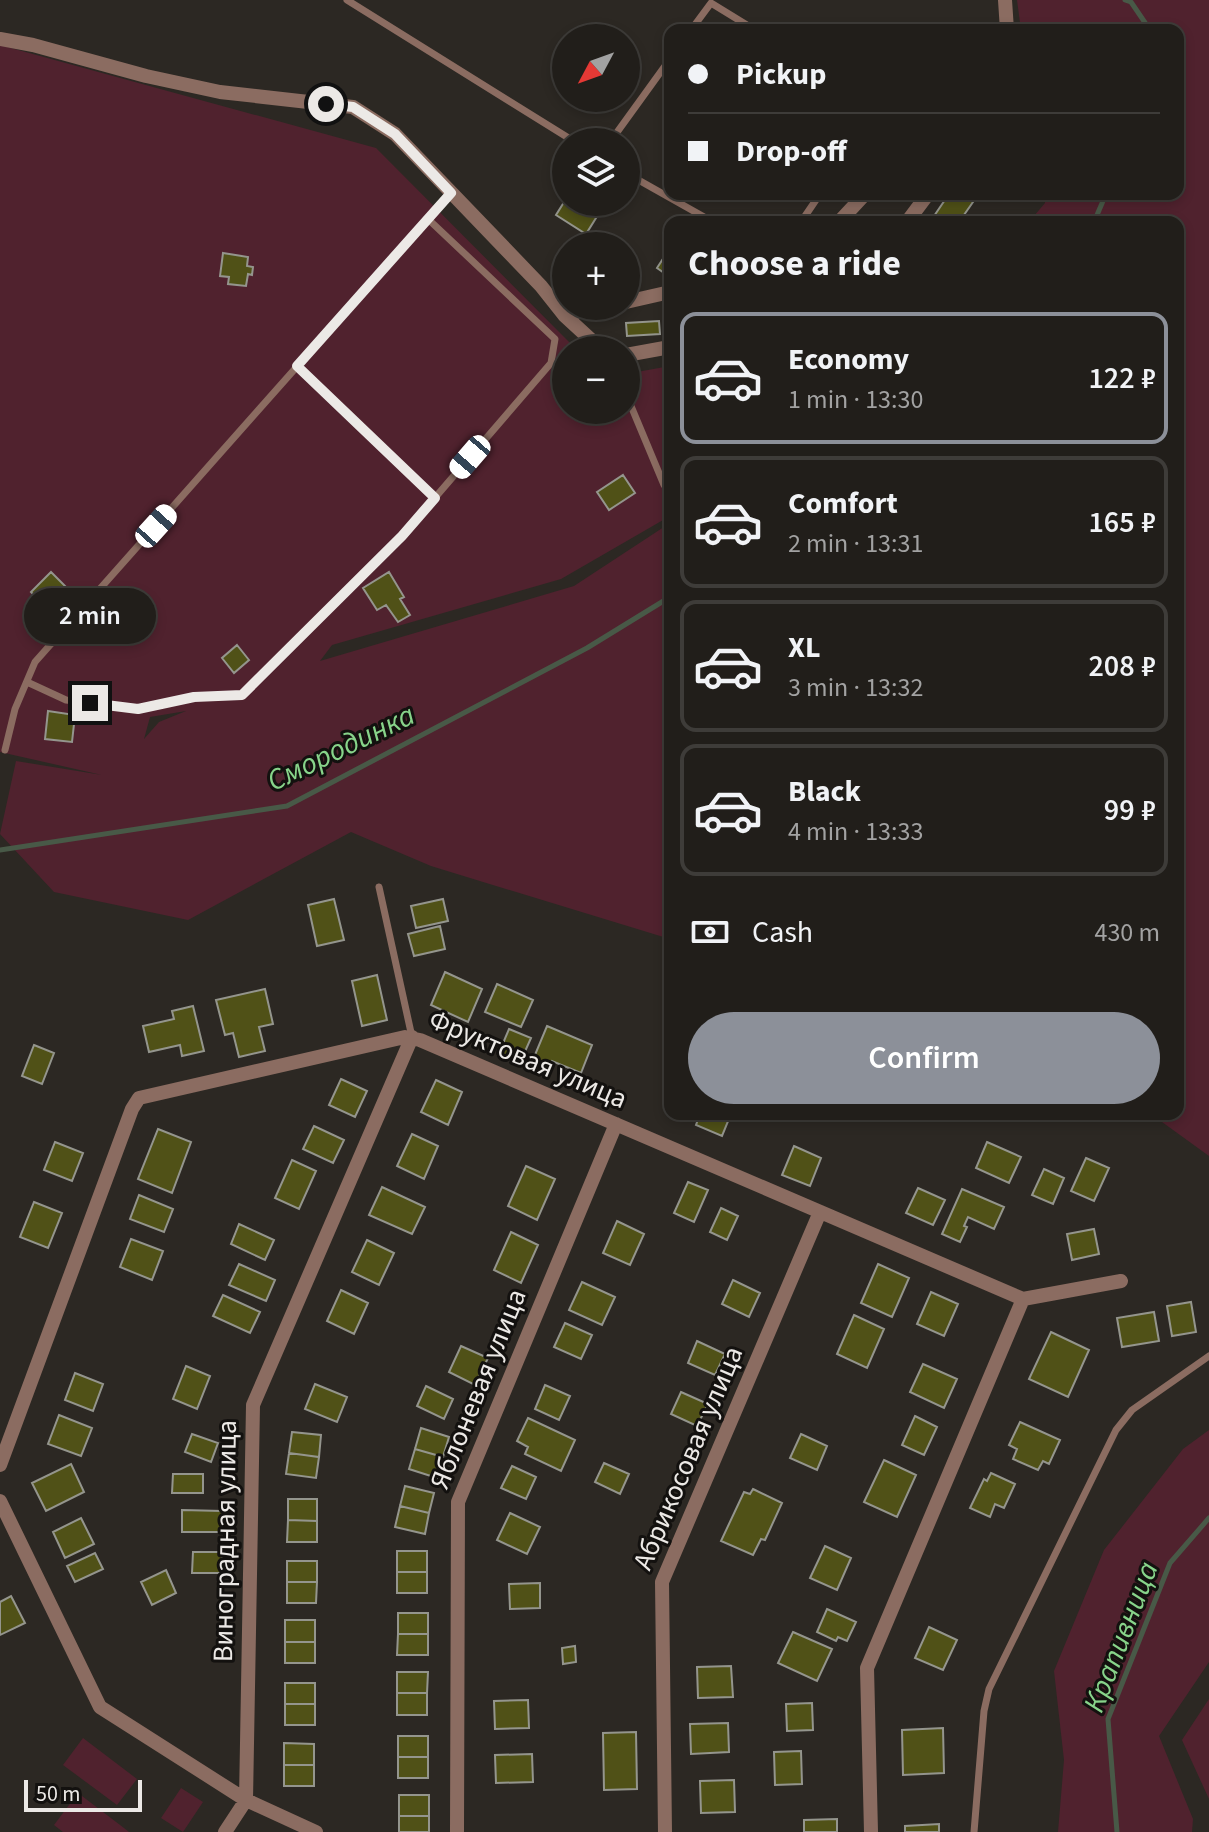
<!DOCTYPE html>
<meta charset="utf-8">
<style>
:root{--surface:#211e1a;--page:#2d2b27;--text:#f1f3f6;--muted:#a2a2a2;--line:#3e3c39;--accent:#8c9099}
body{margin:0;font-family:"Source Sans 3",sans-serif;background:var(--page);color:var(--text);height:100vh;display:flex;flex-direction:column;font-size:30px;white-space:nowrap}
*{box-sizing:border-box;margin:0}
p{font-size:26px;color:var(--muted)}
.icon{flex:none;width:44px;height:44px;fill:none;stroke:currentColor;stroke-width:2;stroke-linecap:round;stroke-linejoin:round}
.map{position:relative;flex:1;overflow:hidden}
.details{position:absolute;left:664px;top:216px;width:520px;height:904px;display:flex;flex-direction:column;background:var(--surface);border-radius:16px;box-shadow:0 4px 12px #0003,0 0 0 2px var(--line)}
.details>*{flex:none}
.top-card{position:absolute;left:664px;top:24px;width:520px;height:176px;border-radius:16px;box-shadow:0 4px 12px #0003,0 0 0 2px var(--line);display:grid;align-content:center;height:176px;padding:0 24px;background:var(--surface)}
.needle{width:52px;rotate:229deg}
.tools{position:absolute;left:552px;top:24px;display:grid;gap:16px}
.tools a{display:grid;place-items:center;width:88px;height:88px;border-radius:50%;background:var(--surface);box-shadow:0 4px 12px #0003,0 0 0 2px var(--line);font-size:40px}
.scale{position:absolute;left:24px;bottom:20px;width:118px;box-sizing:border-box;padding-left:8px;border:4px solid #ece9e6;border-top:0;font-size:22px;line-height:28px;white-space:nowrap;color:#ece9e6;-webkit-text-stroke:6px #13110f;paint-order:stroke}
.end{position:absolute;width:36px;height:36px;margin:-18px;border:10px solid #ece9e6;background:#111;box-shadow:0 0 0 4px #111}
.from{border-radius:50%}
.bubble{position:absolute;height:56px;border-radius:28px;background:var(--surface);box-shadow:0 4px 12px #0003,0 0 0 2px var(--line);font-size:26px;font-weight:600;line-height:56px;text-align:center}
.car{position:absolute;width:24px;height:48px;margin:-24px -12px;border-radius:10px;box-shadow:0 0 6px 2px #0007;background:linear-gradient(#fff 24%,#345 0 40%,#fff 0 76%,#345 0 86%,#fff 0)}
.top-card b{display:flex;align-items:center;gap:28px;height:76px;font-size:30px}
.top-card b+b{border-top:2px solid var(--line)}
.top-card i{width:20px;height:20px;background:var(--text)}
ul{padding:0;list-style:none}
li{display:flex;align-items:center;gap:24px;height:132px;margin:0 16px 12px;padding:0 8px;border:4px solid var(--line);border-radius:16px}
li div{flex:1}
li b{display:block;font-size:30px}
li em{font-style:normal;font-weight:600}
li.selected{border-color:var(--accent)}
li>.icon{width:72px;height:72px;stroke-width:1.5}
h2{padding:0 24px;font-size:36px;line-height:96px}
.pay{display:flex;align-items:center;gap:20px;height:88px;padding:0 24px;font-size:30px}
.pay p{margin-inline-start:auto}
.primary-button{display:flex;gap:16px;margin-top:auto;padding:16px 24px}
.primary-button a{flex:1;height:92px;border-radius:48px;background:var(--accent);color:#fff;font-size:32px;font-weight:600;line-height:92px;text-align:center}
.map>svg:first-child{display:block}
.green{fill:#50222e;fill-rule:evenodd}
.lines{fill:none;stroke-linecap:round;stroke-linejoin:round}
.stream{stroke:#485947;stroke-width:5}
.building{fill:#505117;stroke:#94958d;stroke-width:2}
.service{stroke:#8b6c61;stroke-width:7}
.minor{stroke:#8b6c61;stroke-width:14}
.route{stroke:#ece9e6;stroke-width:10}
.labels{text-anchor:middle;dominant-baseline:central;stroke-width:6;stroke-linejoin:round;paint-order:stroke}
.street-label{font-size:28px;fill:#ece9e6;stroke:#13110f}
.water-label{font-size:30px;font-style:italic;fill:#88d48a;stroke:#13110f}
</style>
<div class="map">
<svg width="1209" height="1832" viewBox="0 0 1209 1832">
<rect width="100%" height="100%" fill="#2c2823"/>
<!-- green -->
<path class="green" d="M 1017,0 L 1209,0 L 1209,1156 L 1151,1114 L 1178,1114 L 1178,222 L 1029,222 L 1045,203 L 1044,194 L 1178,194 L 1178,30 L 1021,30 Z
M 0,45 L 376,148 L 577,350 L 566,350 L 566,410 L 626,410 L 626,374 L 670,366 L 670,516 L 561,579 L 332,645 L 320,661 L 574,586 L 670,523 L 670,939 L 431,866 L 351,832 L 188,920 L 54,892 L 0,834 L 16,761 L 102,775 L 0,752 ZM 186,711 L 159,722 L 144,739 L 150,717 Z
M 1209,1430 L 1209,1662 L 1159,1736 L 1193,1819 L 1192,1832 L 1058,1832 L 1064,1760 L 1054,1671 L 1104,1550 L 1183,1449 Z
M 1209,1699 L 1209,1799 L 1182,1740 Z
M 83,1738 L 137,1779 L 117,1805 L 63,1765 Z
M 181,1788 L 203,1802 L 183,1832 L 161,1818 Z
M 78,1793 L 124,1828 L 129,1832 L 63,1832 L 54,1825 Z"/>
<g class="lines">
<!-- stream -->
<path class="stream" d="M 1125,0 L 1131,2 L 1150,30
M 1094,222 L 1106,194
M 0,850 L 287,806 L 587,648 L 670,597
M 1117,1832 L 1108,1719 L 1170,1563 L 1209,1518"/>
</g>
<!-- building -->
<path class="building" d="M 949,194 L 961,194 L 973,202 L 959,222 L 930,222 Z
M 566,199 L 566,202 L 606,202 L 586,234 L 556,215 Z
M 670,248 L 670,277 L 657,268 Z
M 223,253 L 248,257 L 247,266 L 253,267 L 252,275 L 248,274 L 246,286 L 228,284 L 229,277 L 220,276 Z
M 659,321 L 660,334 L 627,336 L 626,323 Z
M 623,475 L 635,493 L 609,510 L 597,492 Z
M 51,572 L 72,593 L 51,613 L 31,592 Z
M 389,572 L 404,597 L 400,599 L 410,615 L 398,622 L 386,605 L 377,610 L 363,588 Z
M 237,645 L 249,660 L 234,673 L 222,658 Z
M 48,711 L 75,715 L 72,742 L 45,739 Z
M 334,899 L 344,940 L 317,946 L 308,905 Z
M 443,899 L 448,921 L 416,928 L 411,906 Z
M 440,926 L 445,949 L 414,956 L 408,934 Z
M 445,972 L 482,989 L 468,1022 L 431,1005 Z
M 377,975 L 387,1020 L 362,1026 L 352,981 Z
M 497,984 L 533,1000 L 521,1027 L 485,1012 Z
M 265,989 L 273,1024 L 259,1027 L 265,1051 L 239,1057 L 233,1033 L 225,1035 L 216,1000 Z
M 193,1006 L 204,1051 L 182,1056 L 180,1045 L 149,1052 L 143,1026 L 174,1019 L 172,1011 Z
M 547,1026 L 592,1045 L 581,1073 L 552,1061 L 549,1070 L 532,1062 Z
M 509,1029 L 531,1038 L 519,1065 L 498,1055 Z
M 34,1045 L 54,1053 L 42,1084 L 22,1076 Z
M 341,1079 L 367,1091 L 355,1117 L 329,1105 Z
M 436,1080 L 462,1092 L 448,1125 L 421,1112 Z
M 700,1114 L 731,1114 L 722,1136 L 696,1125 Z
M 314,1126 L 344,1140 L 333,1163 L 303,1149 Z
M 158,1129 L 191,1142 L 172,1193 L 138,1179 Z
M 412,1134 L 438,1146 L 424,1179 L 397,1166 Z
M 55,1142 L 83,1153 L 72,1181 L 44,1170 Z
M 987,1142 L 1021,1157 L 1009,1183 L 976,1168 Z
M 794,1146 L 821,1158 L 810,1186 L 782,1175 Z
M 1086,1158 L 1109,1168 L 1094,1201 L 1071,1191 Z
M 292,1160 L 316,1171 L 299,1209 L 275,1198 Z
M 526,1166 L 555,1179 L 537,1220 L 508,1206 Z
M 1044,1169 L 1064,1178 L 1053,1204 L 1032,1195 Z
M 688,1182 L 708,1190 L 694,1222 L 674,1213 Z
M 382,1187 L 425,1207 L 412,1234 L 369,1215 Z
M 918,1188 L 945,1200 L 933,1225 L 906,1213 Z
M 962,1189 L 1004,1207 L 994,1229 L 968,1217 L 964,1226 L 967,1227 L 960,1242 L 942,1234 Z
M 139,1195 L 173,1209 L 164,1232 L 130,1219 Z
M 34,1202 L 62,1213 L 48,1248 L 20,1237 Z
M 721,1208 L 738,1216 L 727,1240 L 710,1232 Z
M 617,1221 L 644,1234 L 630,1265 L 603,1253 Z
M 239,1224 L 274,1240 L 265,1260 L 231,1244 Z
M 1094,1229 L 1099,1254 L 1072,1260 L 1067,1234 Z
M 511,1232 L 538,1245 L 521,1283 L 494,1270 Z
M 131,1239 L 163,1251 L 152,1280 L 120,1267 Z
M 367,1240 L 394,1253 L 379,1285 L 352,1272 Z
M 239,1264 L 275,1280 L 266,1301 L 229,1285 Z
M 878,1264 L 909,1278 L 892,1317 L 861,1303 Z
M 733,1280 L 760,1293 L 749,1317 L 722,1304 Z
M 582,1282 L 615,1297 L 602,1325 L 569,1310 Z
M 341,1290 L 368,1303 L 354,1334 L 327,1321 Z
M 931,1292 L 958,1304 L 944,1336 L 917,1324 Z
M 223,1295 L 260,1312 L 250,1333 L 213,1316 Z
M 1191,1302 L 1196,1332 L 1172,1336 L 1167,1306 Z
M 1154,1312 L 1159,1341 L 1122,1347 L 1117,1318 Z
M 854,1315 L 884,1329 L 867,1368 L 837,1354 Z
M 565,1323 L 592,1335 L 581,1359 L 554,1347 Z
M 1051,1332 L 1089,1350 L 1068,1397 L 1029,1379 Z
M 697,1341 L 725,1354 L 715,1375 L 688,1363 Z
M 461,1346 L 488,1358 L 475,1385 L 449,1372 Z
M 923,1364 L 957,1379 L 944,1408 L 910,1392 Z
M 186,1366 L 210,1376 L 197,1409 L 173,1399 Z
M 75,1373 L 103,1384 L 93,1411 L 65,1400 Z
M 315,1384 L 347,1397 L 337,1422 L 305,1409 Z
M 545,1385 L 570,1396 L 559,1420 L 535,1409 Z
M 426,1386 L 453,1399 L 444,1419 L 417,1406 Z
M 681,1392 L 708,1404 L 697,1426 L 671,1414 Z
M 59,1415 L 92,1428 L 81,1456 L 48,1444 Z
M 915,1416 L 937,1427 L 924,1455 L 902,1445 Z
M 528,1418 L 575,1440 L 561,1471 L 525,1454 L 528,1447 L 517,1441 Z
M 1020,1422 L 1060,1440 L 1049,1464 L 1043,1461 L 1038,1470 L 1013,1459 L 1017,1449 L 1009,1445 Z
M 421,1428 L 449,1437 L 443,1457 L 415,1449 Z
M 292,1432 L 321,1435 L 319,1457 L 289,1453 Z
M 192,1434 L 218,1443 L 211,1462 L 185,1452 Z
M 801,1434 L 827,1446 L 817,1470 L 790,1458 Z
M 415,1449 L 443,1457 L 437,1478 L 409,1469 Z
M 289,1453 L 319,1457 L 316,1478 L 286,1474 Z
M 884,1460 L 916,1475 L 897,1517 L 864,1502 Z
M 604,1463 L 629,1474 L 620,1494 L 595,1482 Z
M 71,1464 L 84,1492 L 46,1511 L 32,1483 Z
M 512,1466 L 536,1477 L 526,1499 L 501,1488 Z
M 991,1473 L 1015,1484 L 1004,1508 L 995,1504 L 990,1517 L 970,1508 L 984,1479 L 987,1481 Z
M 173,1474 L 203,1474 L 203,1493 L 172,1493 Z
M 405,1486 L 434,1493 L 429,1513 L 400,1506 Z
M 753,1489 L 782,1503 L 765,1540 L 761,1539 L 753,1555 L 721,1541 L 744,1492 L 750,1494 Z
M 288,1499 L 317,1499 L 317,1521 L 288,1520 Z
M 400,1506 L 429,1513 L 425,1534 L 395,1527 Z
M 182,1510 L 222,1511 L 222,1532 L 182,1532 Z
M 510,1513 L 540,1527 L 527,1554 L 497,1540 Z
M 81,1518 L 94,1544 L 65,1558 L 53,1532 Z
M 288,1520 L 317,1521 L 317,1542 L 287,1542 Z
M 825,1546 L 851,1558 L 837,1590 L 810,1578 Z
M 397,1551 L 427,1551 L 427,1572 L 397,1572 Z
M 193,1552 L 222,1552 L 222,1573 L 192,1573 Z
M 95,1553 L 103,1569 L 75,1582 L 67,1566 Z
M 287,1561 L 317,1561 L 317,1582 L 287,1582 Z
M 166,1570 L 176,1593 L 152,1605 L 141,1582 Z
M 397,1572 L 427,1572 L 427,1593 L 397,1593 Z
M 287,1582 L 317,1582 L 316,1603 L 287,1603 Z
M 540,1583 L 540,1608 L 510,1609 L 509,1584 Z
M 11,1596 L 25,1623 L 0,1635 L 0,1602 Z
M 827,1609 L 856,1622 L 847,1641 L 838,1637 L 836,1641 L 817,1632 Z
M 398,1613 L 428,1613 L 428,1634 L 398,1634 Z
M 285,1620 L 315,1620 L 315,1642 L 285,1642 Z
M 929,1627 L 957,1640 L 943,1670 L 915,1658 Z
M 793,1632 L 832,1649 L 817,1681 L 778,1663 Z
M 398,1634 L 428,1634 L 428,1655 L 397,1655 Z
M 285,1642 L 315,1642 L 315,1663 L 285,1663 Z
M 575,1646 L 576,1662 L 563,1664 L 562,1648 Z
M 731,1666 L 733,1697 L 698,1698 L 697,1667 Z
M 397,1672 L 428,1672 L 427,1693 L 397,1693 Z
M 285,1683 L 315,1683 L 315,1704 L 285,1704 Z
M 397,1693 L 427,1693 L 427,1715 L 397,1715 Z
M 528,1700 L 529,1728 L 495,1729 L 494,1701 Z
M 812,1703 L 813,1730 L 787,1731 L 786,1704 Z
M 285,1704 L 315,1704 L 315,1725 L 285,1725 Z
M 728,1723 L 729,1752 L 691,1754 L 690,1724 Z
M 943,1728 L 944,1773 L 903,1775 L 902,1730 Z
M 636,1732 L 637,1789 L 604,1790 L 603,1733 Z
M 398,1736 L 428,1736 L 428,1757 L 398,1757 Z
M 284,1743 L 314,1744 L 314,1765 L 284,1765 Z
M 801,1751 L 802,1784 L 775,1785 L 774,1752 Z
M 532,1754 L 533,1782 L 496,1783 L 495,1755 Z
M 398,1757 L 428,1757 L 428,1778 L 398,1778 Z
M 284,1765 L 314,1765 L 314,1786 L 284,1786 Z
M 734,1780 L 735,1812 L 701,1813 L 700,1781 Z
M 399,1795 L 429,1795 L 429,1816 L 399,1816 Z
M 399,1816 L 429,1816 L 429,1832 L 399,1832 Z
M 837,1819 L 837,1832 L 804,1832 L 804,1820 Z
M 939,1824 L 939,1832 L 905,1832 L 905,1826 Z"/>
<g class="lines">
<!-- service -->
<path class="service" d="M 347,0 L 575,142
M 691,30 L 711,3 L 755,30
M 610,142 L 670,59
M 626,173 L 713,222
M 801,222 L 820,194
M 297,366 L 435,498
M 626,394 L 664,485
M 27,682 L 66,700 L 138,709 L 194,697 L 242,695 L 402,536 L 551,363 L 555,339 L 428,219
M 5,750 L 15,709 L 35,662 L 451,193
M 379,887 L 412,1037
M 974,1832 L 984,1711 L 989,1689 L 1116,1430 L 1132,1410 L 1209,1356"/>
<!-- minor -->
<path class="minor" d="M 1005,0 L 1007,30
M 0,39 L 33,45 L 146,76 L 220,92 L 353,107 L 395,134 L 541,286 L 564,315 L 602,350
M 839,222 L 865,194
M 907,222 L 928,194
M 626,302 L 670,292
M 564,315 L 606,306
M 626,355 L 670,347
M 0,1465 L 132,1109 L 139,1098 L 405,1037 L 420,1040 L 1023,1299 L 1121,1281
M 0,1501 L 100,1707 L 246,1800 L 316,1832
M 225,1832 L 246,1800 L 253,1405 L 412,1037
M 457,1832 L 458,1502 L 616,1124
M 665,1832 L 662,1582 L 820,1212
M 871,1832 L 867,1668 L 1023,1299"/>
</g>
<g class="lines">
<!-- route -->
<path class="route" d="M 90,703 L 138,709 L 194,697 L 242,695 L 402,536 L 435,498 L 297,366 L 451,193 L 395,134 L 353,107 L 326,104"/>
</g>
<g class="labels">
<!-- street labels -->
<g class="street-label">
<text transform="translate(528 1059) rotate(23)">Фруктовая улица</text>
<text transform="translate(478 1389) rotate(-68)">Яблоневая улица</text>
<text transform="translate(688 1458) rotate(-67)">Абрикосовая улица</text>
<text transform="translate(225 1541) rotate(-89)">Виноградная улица</text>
</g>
<!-- water labels -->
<g class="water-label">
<text transform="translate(341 748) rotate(-26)">Смородинка</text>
<text transform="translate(1121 1637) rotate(-69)">Крапивница</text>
</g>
</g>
</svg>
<div class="tools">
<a><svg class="needle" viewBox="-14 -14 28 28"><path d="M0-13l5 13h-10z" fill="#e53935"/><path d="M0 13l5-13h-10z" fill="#a2a2a2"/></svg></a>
<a><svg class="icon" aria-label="layers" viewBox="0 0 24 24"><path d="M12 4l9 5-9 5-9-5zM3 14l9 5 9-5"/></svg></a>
<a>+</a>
<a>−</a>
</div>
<div class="scale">50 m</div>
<i class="end from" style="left:326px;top:104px"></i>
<i class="end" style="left:90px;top:703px"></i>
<div class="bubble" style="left:24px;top:588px;width:132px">2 min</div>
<i class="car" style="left:470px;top:457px;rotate:221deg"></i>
<i class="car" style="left:156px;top:526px;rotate:42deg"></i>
<div class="top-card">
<b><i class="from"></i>Pickup</b>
<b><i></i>Drop-off</b>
</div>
<section class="details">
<h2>Choose a ride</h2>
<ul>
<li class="selected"><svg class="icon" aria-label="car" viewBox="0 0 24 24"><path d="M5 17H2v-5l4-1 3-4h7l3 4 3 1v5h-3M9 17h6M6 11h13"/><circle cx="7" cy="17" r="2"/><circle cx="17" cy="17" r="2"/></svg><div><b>Economy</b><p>1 min · 13:30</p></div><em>122 ₽</em></li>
<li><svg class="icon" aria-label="car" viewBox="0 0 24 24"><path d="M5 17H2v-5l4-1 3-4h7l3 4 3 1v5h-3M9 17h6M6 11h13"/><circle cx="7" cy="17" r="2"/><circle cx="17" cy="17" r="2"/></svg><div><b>Comfort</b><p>2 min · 13:31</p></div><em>165 ₽</em></li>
<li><svg class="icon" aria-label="car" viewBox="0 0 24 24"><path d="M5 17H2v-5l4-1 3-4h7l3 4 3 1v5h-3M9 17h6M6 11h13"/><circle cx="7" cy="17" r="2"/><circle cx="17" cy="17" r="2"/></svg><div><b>XL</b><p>3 min · 13:32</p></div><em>208 ₽</em></li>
<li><svg class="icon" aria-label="car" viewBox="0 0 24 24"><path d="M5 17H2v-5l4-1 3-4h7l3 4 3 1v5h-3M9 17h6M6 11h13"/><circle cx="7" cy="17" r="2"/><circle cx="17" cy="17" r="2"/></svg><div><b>Black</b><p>4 min · 13:33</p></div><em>99 ₽</em></li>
</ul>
<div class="pay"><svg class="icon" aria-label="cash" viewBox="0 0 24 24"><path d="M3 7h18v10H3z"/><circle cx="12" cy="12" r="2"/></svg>Cash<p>430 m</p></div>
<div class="primary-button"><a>Confirm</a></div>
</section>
</div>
